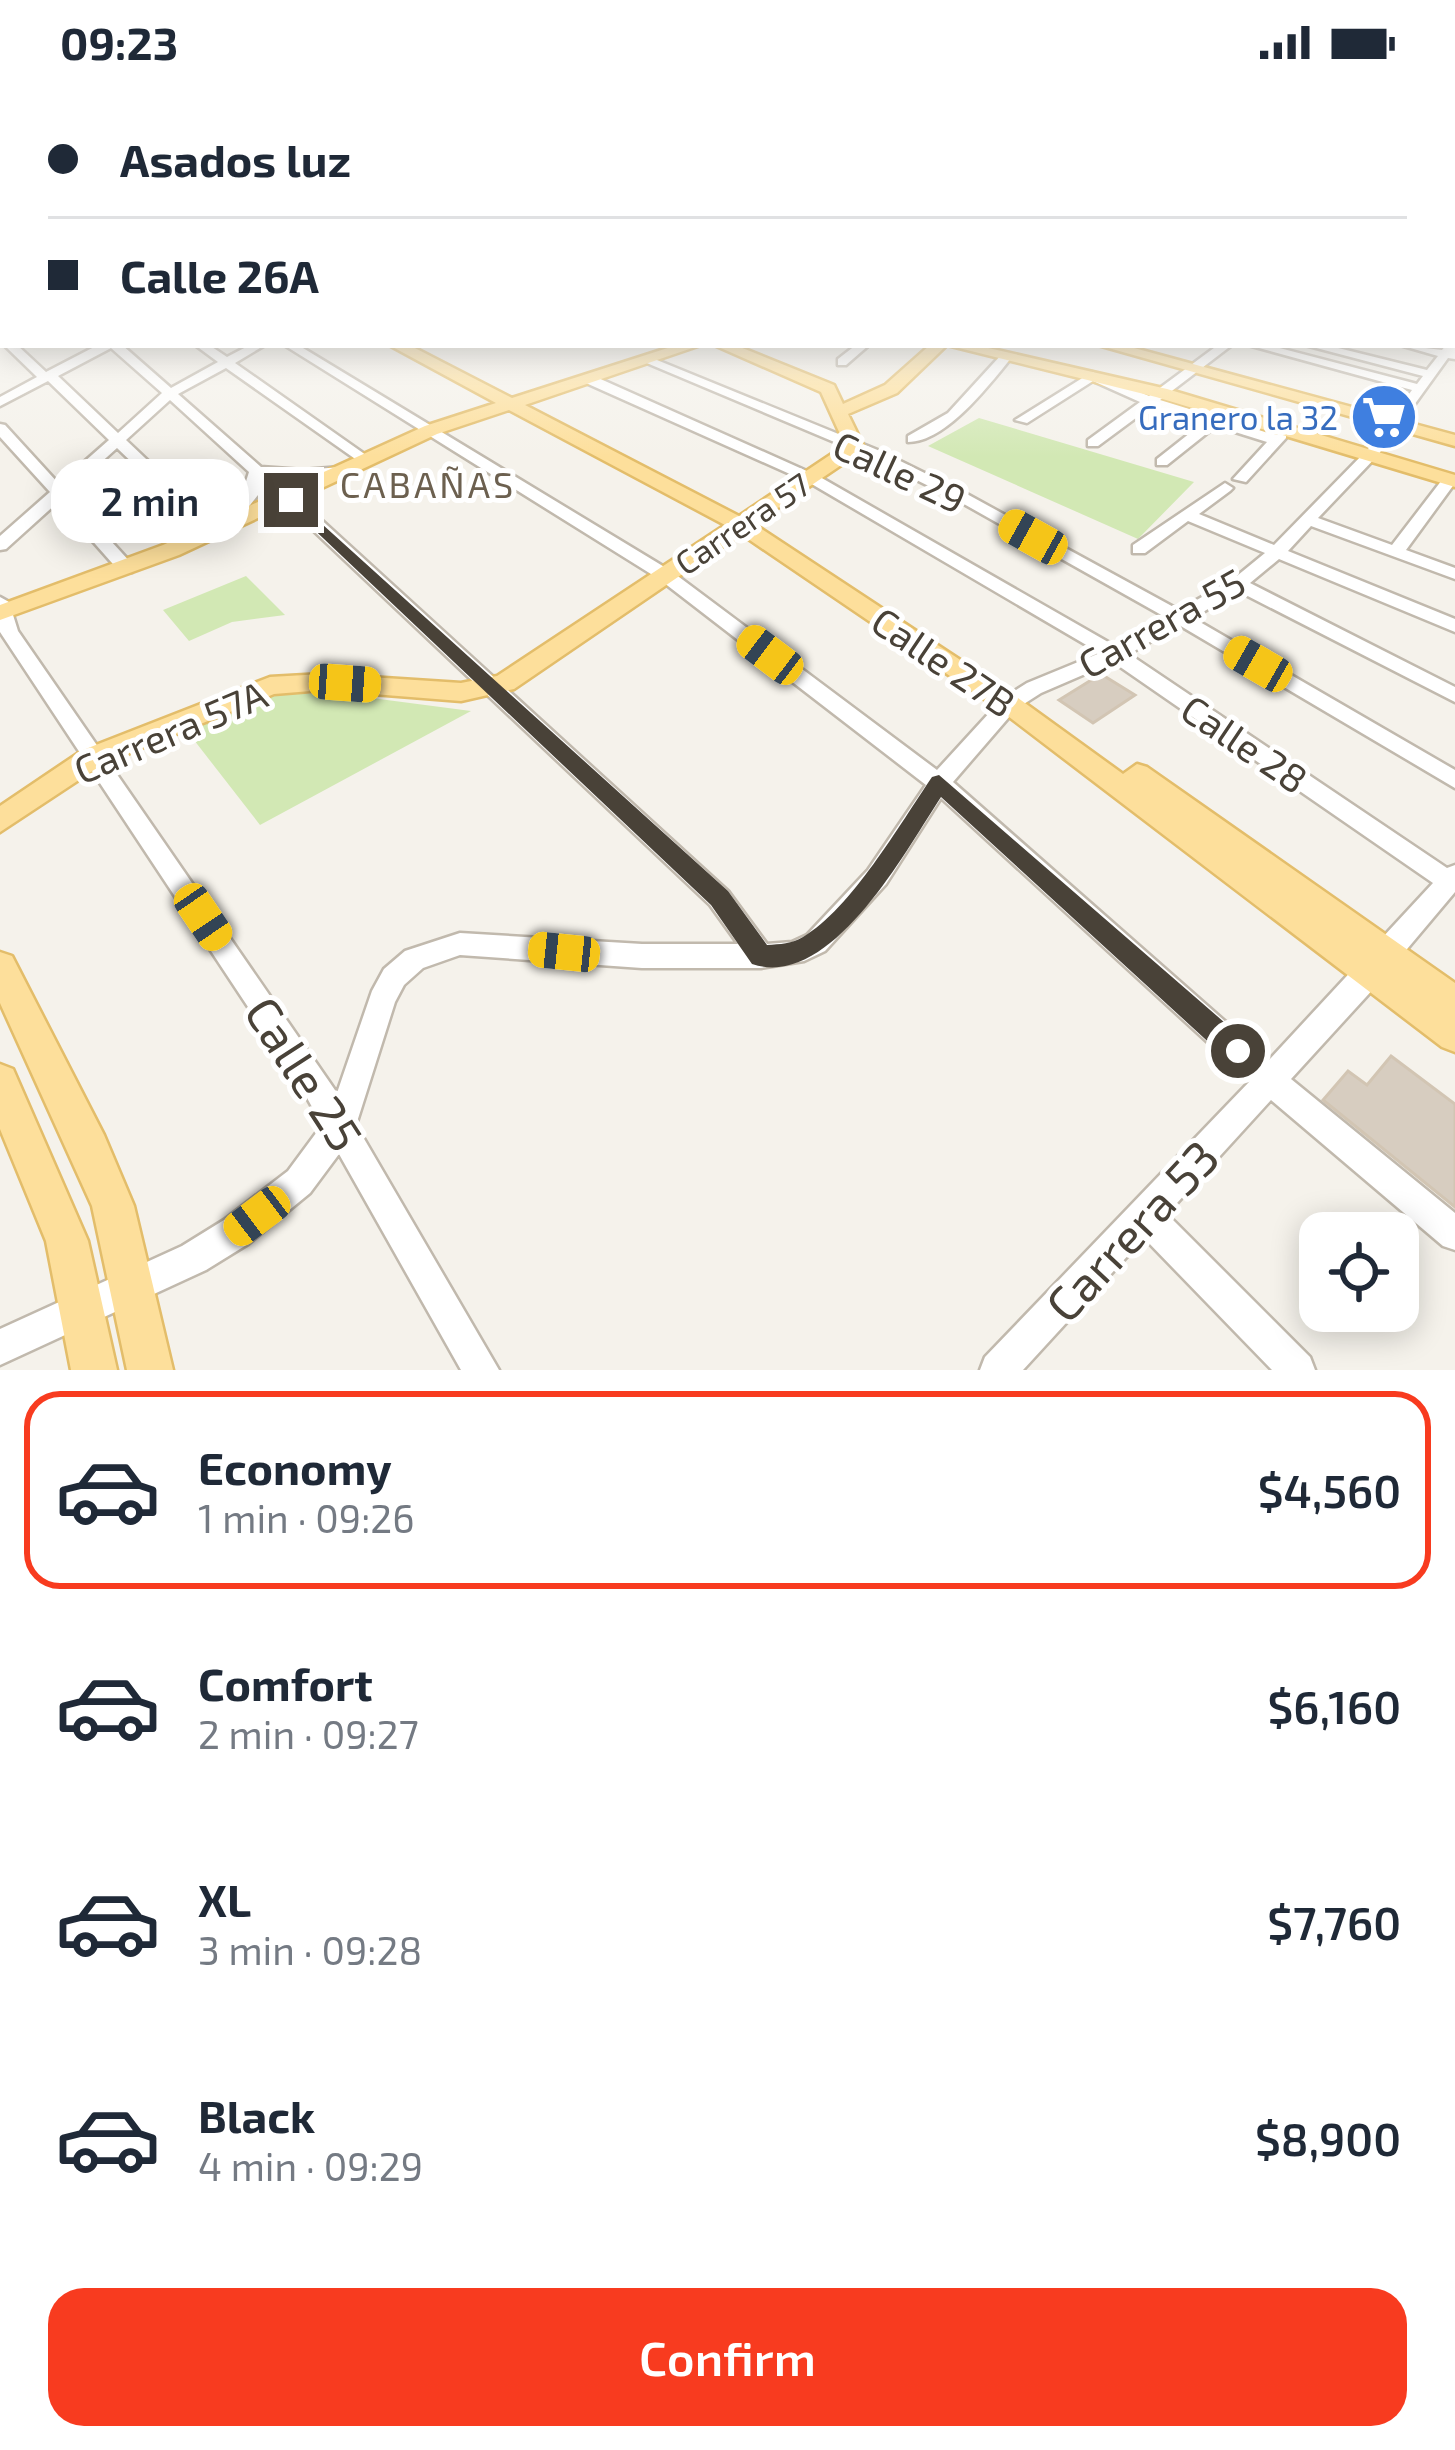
<!DOCTYPE html>
<meta charset="utf-8">
<style>
:root{--surface:#fff;--page:#f6f6f7;--text:#1f2937;--muted:#747a83;--line:#e0e1e3;--accent:#f83b1f}
body{margin:0;font-family:"Exo 2",sans-serif;background:var(--page);color:var(--text);height:100vh;display:flex;flex-direction:column;font-size:45px;white-space:nowrap}
*{box-sizing:border-box;margin:0}
p{font-size:39px;color:var(--muted)}
.icon{flex:none;width:66px;height:66px;fill:none;stroke:currentColor;stroke-width:2;stroke-linecap:round;stroke-linejoin:round}
.map{position:relative;height:1286px;overflow:hidden}
.sheet{display:flex;flex-direction:column;background:var(--surface);flex:1}
.sheet>*{flex:none}
.banner{position:absolute;left:0px;top:0px;width:1455px;height:264px;box-shadow:0 6px 30px #0003;display:grid;align-content:center;height:264px;padding:0 48px;background:var(--surface)}
.tools{position:absolute;left:1299px;top:1128px;display:grid;gap:24px}
.tools a{display:grid;place-items:center;width:120px;height:120px;border-radius:24px;background:var(--surface);box-shadow:0 6px 30px #0003;font-size:60px}
.end{position:absolute;width:54px;height:54px;margin:-27px;border:15px solid #494238;background:#fff;box-shadow:0 0 0 6px #fff}
.from{border-radius:50%}
.bubble{position:absolute;height:84px;border-radius:36px;background:var(--surface);box-shadow:0 6px 30px #0003;font-size:39px;font-weight:600;line-height:84px;text-align:center}
.car{position:absolute;width:36px;height:72px;margin:-36px -18px;border-radius:15px;box-shadow:0 0 9px 3px #0007;background:linear-gradient(#f5c518 24%,#345 0 40%,#f5c518 0 76%,#345 0 86%,#f5c518 0)}
.banner b{display:flex;align-items:center;gap:42px;height:114px;font-size:45px}
.banner b+b{border-top:3px solid var(--line)}
.banner i{width:30px;height:30px;background:var(--text)}
ul{padding:21px 0 0;list-style:none}
li{display:flex;align-items:center;gap:36px;height:198px;margin:0 24px 18px;padding:0 24px;border:6px solid transparent;border-radius:36px}
li div{flex:1}
li b{display:block;font-size:45px}
li em{font-style:normal;font-weight:600}
li.on{border-color:var(--accent)}
li>.icon{width:108px;height:108px;stroke-width:1.5}
.button{display:flex;gap:24px;margin-top:auto;padding:24px 48px}
.button a{flex:1;height:138px;border-radius:36px;background:var(--accent);color:#fff;font-size:48px;font-weight:600;line-height:138px;text-align:center}
.status{display:flex;justify-content:space-between;align-items:center;height:84px;padding:0 60px;background:var(--surface);direction:ltr}
.status svg{height:33px;fill:currentColor}
.map>svg:first-child{display:block}
.green{fill:#d2e8b4}
.building{fill:#d7cdc0;stroke:#d2c5b3;stroke-width:3}
.lines{fill:none;stroke-linecap:round;stroke-linejoin:round}
.minor-casing{stroke:#c1b9ad;stroke-width:5}
.major-casing{stroke:#e3bd6a;stroke-width:5}
.minor{fill:#fff;fill-rule:evenodd}
.major{fill:#fddf9b;fill-rule:evenodd}
.route{fill:#494238}
.labels{text-anchor:middle;dominant-baseline:central;stroke-width:10;stroke-linejoin:round;paint-order:stroke}
.far-shop-label{font-size:33px;fill:#366cbe;stroke:#fff;text-anchor:end}
.far-street-label{font-size:33px;fill:#494238;stroke:#fff}
.far-neighbourhood-label{font-size:36px;letter-spacing:3px;fill:#6c604f;stroke:#fff}
.street-label{font-size:39px;fill:#494238;stroke:#fff}
.near-street-label{font-size:48px;fill:#494238;stroke:#fff}
</style>
<div class="status"><b>09:23</b><svg viewBox="0 0 49 12"><path d="M0 12V9h3v3zM5 12V6h3v6zM10 12V3h3v9zM15 12V0h3v12zM26 1h20v11H26zM47 4h2v5h-2z"/></svg></div>
<div class="map">
<svg width="1455" height="1286" viewBox="0 0 1455 1286">
<rect width="100%" height="100%" fill="#f5f2eb"/>
<!-- green -->
<path class="green" d="M 979,334 L 1194,398 L 1138,455 L 928,362 Z
M 246,492 L 285,531 L 232,538 L 189,557 L 163,526 Z
M 285,609 L 341,610 L 471,627 L 260,741 L 187,647 L 241,620 Z"/>
<!-- building -->
<path class="building" d="M 1101,590 L 1135,611 L 1093,639 L 1059,616 Z
M 1391,972 L 1455,1020 L 1455,1123 L 1323,1016 L 1348,987 L 1367,1001 Z"/>
<g class="lines">
<defs>
<path id="minor" d="M 0,198 L 3,199 L 3,205 L 0,204 Z
M 1452,203 L 1455,204 L 1455,210 L 1452,209 Z
M 1452,239 L 1455,239 L 1455,246 L 1452,246 Z
M 1452,257 L 1455,258 L 1455,275 L 1448,274 L 1378,371 L 1318,434 L 1392,461 L 1445,392 L 1455,392 L 1455,399 L 1406,466 L 1455,484 L 1455,495 L 1311,442 L 1288,467 L 1455,535 L 1455,548 L 1279,475 L 1250,499 L 1455,603 L 1455,618 L 1238,507 L 1193,534 L 1455,686 L 1455,704 L 1179,541 L 1129,570 L 1447,784 L 1455,781 L 1455,808 L 1376,902 L 1291,995 L 1455,1129 L 1455,1166 L 1443,1162 L 1271,1016 L 1167,1130 L 1310,1273 L 1315,1286 L 1272,1286 L 1144,1154 L 1023,1286 L 980,1286 L 985,1273 L 1250,997 L 941,714 L 886,800 L 825,867 L 804,877 L 761,884 L 642,884 L 460,871 L 423,884 L 404,901 L 395,918 L 356,1041 L 499,1286 L 461,1286 L 339,1070 L 310,1109 L 248,1160 L 206,1186 L 0,1281 L 0,1245 L 182,1162 L 224,1136 L 288,1087 L 322,1041 L 301,1003 L 0,548 L 0,513 L 9,518 L 18,547 L 337,1009 L 372,907 L 384,885 L 405,867 L 460,849 L 642,860 L 738,860 L 710,821 L 281,416 L 281,410 L 293,410 L 728,807 L 767,860 L 792,858 L 807,851 L 868,786 L 926,701 L 659,495 L 284,261 L 298,261 L 671,487 L 937,686 L 1002,615 L 1027,599 L 1100,569 L 810,399 L 586,299 L 586,293 L 596,293 L 820,393 L 1115,562 L 1165,533 L 955,415 L 870,373 L 642,277 L 652,274 L 880,367 L 965,409 L 1179,526 L 1232,496 L 1265,469 L 1188,437 L 1145,469 L 1133,469 L 1133,461 L 1225,399 L 1233,404 L 1230,407 L 1199,430 L 1274,461 L 1368,365 L 1412,306 L 1248,261 L 1268,261 L 1417,300 L 1423,292 L 1305,261 L 1326,261 L 1427,286 L 1438,272 L 1400,261 L 1442,266 L 1446,261 L 1452,261 ZM 1113,578 L 1433,799 L 1269,976 L 953,698 L 1016,625 L 1041,609 Z
M 4,261 L 17,261 L 46,288 L 98,261 L 122,261 L 171,304 L 218,278 L 195,261 L 209,261 L 227,273 L 250,261 L 265,261 L 235,279 L 373,376 L 361,379 L 226,284 L 178,310 L 261,383 L 303,386 L 341,383 L 346,384 L 346,390 L 303,396 L 263,392 L 258,411 L 232,444 L 220,444 L 218,441 L 242,410 L 249,388 L 170,316 L 126,356 L 219,444 L 219,450 L 207,450 L 117,364 L 67,409 L 132,480 L 132,488 L 120,488 L 58,418 L 6,465 L 0,466 L 0,452 L 50,408 L 0,353 L 0,340 L 5,341 L 59,400 L 109,356 L 48,297 L 0,322 L 0,313 L 37,293 ZM 111,264 L 162,309 L 118,349 L 58,292 Z
M 856,261 L 869,261 L 846,281 L 838,281 L 838,275 Z
M 1218,261 L 1232,261 L 1160,316 L 1212,332 L 1225,329 L 1224,335 L 1274,351 L 1286,348 L 1286,354 L 1246,398 L 1233,395 L 1267,358 L 1216,342 L 1167,381 L 1157,381 L 1157,375 L 1204,338 L 1152,322 L 1098,362 L 1088,362 L 1088,356 L 1140,318 L 1093,297 L 1027,339 L 1015,336 L 1092,288 L 1149,312 Z
M 1002,270 L 1012,273 C 989,301 946,358 908,358 L 908,352 L 948,329 Z"/>
<path id="major" d="M 389,261 L 409,261 L 512,314 L 677,261 L 701,261 L 525,321 L 739,432 L 845,361 L 821,308 L 714,261 L 735,261 L 834,301 L 843,320 L 885,301 L 930,261 L 947,261 L 897,309 L 848,330 L 864,363 L 862,367 L 754,440 L 1018,614 L 1123,690 L 1137,680 L 1147,683 L 1455,899 L 1455,968 L 1442,963 L 1000,626 L 741,450 L 514,605 L 461,617 L 323,606 L 274,610 L 103,680 L 0,748 L 0,722 L 83,666 L 270,593 L 323,590 L 461,599 L 497,592 L 725,441 L 509,326 L 437,350 L 179,471 L 0,536 L 0,521 L 163,461 L 425,342 L 496,319 Z
M 947,261 L 975,261 L 1167,305 L 1455,391 L 1455,403 L 1156,313 Z
M 1098,261 L 1123,261 L 1455,351 L 1455,362 Z
M 0,868 L 12,872 L 104,1051 L 134,1122 L 173,1286 L 127,1286 L 92,1122 L 0,919 Z
M 0,980 L 13,985 L 88,1157 L 117,1286 L 71,1286 L 46,1157 L 0,1045 Z"/>
</defs>
<!-- minor casing -->
<use href="#minor" class="minor-casing"/>
<!-- major casing -->
<use href="#major" class="major-casing"/>
<!-- minor -->
<use href="#minor" class="minor"/>
<!-- major -->
<use href="#major" class="major"/>
</g>
<!-- sky -->
<linearGradient id="sky" x2="0" y2="1"><stop stop-color="#8ec1eb"/><stop offset="0.52" stop-color="#faf9f6"/><stop offset="1" stop-color="#faf9f6" stop-opacity="0"/></linearGradient>
<rect width="1455" height="373" fill="url(#sky)"/>
<!-- route -->
<path class="route" d="M 291,412 L 728,807 L 767,861 C 780,860 792,860 803,853 C 851,825 900,740 932,693 L 939,691 L 1247,958 L 1251,967 L 1247,976 L 1238,979 L 1228,976 L 941,713 C 906,766 831,907 752,880 L 711,821 L 286,419 Z"/>
<!-- icons -->
<defs>
<symbol id="supermarket-disc" viewBox="-11 -11 22 22"><circle r="9.5" fill="#3f7fe0" stroke="#fff"/><path d="M-6-5.5h2.5l.6 2H6L4.5 2H-2.5L-4.4-4H-6ZM-1.5 3.2a1.3 1.3 0 1 0 .1 0ZM3 3.2a1.3 1.3 0 1 0 .1 0Z" fill="#fff"/></symbol>
</defs>
<g fill-rule="evenodd">
<use href="#supermarket-disc" x="1346" y="295" width="76" height="76"/>
</g>
<g class="labels">
<!-- far-shop labels -->
<g class="far-shop-label">
<text x="1338" y="333">Granero la 32</text>
</g>
<!-- far-street labels -->
<g class="far-street-label">
<text transform="translate(742 439) rotate(-34)">Carrera 57</text>
</g>
<!-- far-neighbourhood labels -->
<g class="far-neighbourhood-label">
<text x="428" y="399">CABAÑAS</text>
</g>
<!-- street labels -->
<g class="street-label">
<text transform="translate(900 387) rotate(25)">Calle 29</text>
<text transform="translate(1161 538) rotate(-29)">Carrera 55</text>
<text transform="translate(944 577) rotate(34)">Calle 27B</text>
<text transform="translate(170 647) rotate(-23)">Carrera 57A</text>
<text transform="translate(1245 659) rotate(34)">Calle 28</text>
</g>
<!-- near-street labels -->
<g class="near-street-label">
<text transform="translate(305 989) rotate(57)">Calle 25</text>
<text transform="translate(1131 1146) rotate(-47)">Carrera 53</text>
</g>
</g>
</svg>
<div class="tools">
<a><svg class="icon" aria-label="locate" viewBox="0 0 24 24"><circle cx="12" cy="12" r="6"/><path d="M12 2v4M12 18v4M2 12h4M18 12h4"/></svg></a>
</div>
<i class="end from" style="left:1238px;top:967px"></i>
<i class="end" style="left:291px;top:416px"></i>
<div class="bubble" style="left:51px;top:375px;width:198px">2 min</div>
<i class="car" style="left:1033px;top:453px;rotate:299deg"></i>
<i class="car" style="left:770px;top:571px;rotate:307deg"></i>
<i class="car" style="left:1258px;top:580px;rotate:300deg"></i>
<i class="car" style="left:345px;top:599px;rotate:94deg"></i>
<i class="car" style="left:203px;top:833px;rotate:146deg"></i>
<i class="car" style="left:564px;top:868px;rotate:276deg"></i>
<i class="car" style="left:257px;top:1132px;rotate:233deg"></i>
<div class="banner">
<b><i class="from"></i>Asados luz</b>
<b><i></i>Calle 26A</b>
</div>
</div>
<section class="sheet">
<ul>
<li class="on"><svg class="icon" aria-label="car" viewBox="0 0 24 24"><path d="M5 17H2v-5l4-1 3-4h7l3 4 3 1v5h-3M9 17h6M6 11h13"/><circle cx="7" cy="17" r="2"/><circle cx="17" cy="17" r="2"/></svg><div><b>Economy</b><p>1 min · 09:26</p></div><em>$4,560</em></li>
<li><svg class="icon" aria-label="car" viewBox="0 0 24 24"><path d="M5 17H2v-5l4-1 3-4h7l3 4 3 1v5h-3M9 17h6M6 11h13"/><circle cx="7" cy="17" r="2"/><circle cx="17" cy="17" r="2"/></svg><div><b>Comfort</b><p>2 min · 09:27</p></div><em>$6,160</em></li>
<li><svg class="icon" aria-label="car" viewBox="0 0 24 24"><path d="M5 17H2v-5l4-1 3-4h7l3 4 3 1v5h-3M9 17h6M6 11h13"/><circle cx="7" cy="17" r="2"/><circle cx="17" cy="17" r="2"/></svg><div><b>XL</b><p>3 min · 09:28</p></div><em>$7,760</em></li>
<li><svg class="icon" aria-label="car" viewBox="0 0 24 24"><path d="M5 17H2v-5l4-1 3-4h7l3 4 3 1v5h-3M9 17h6M6 11h13"/><circle cx="7" cy="17" r="2"/><circle cx="17" cy="17" r="2"/></svg><div><b>Black</b><p>4 min · 09:29</p></div><em>$8,900</em></li>
</ul>
<div class="button"><a>Confirm</a></div>
</section>
